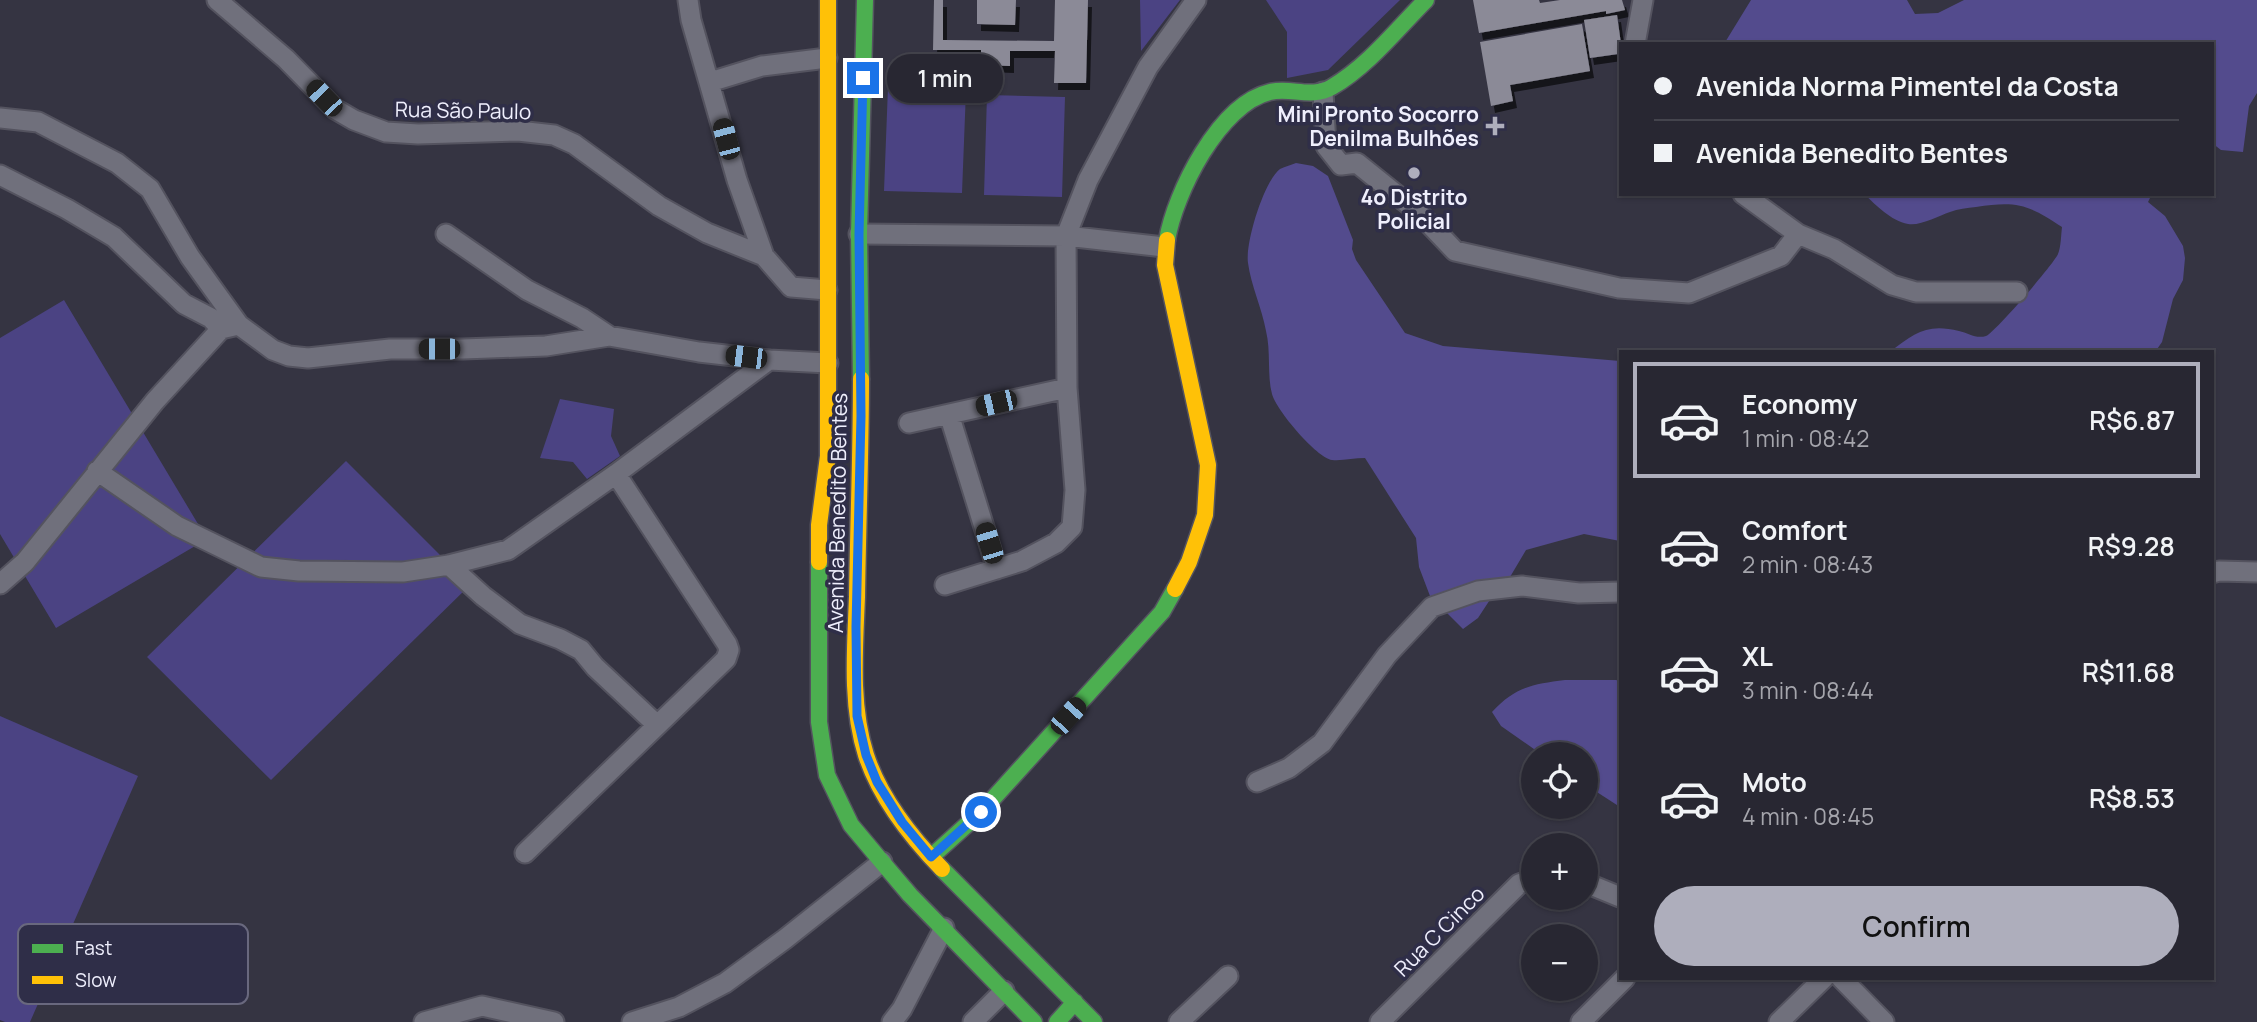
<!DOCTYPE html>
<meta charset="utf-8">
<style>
:root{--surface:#282732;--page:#34333e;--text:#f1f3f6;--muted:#a5a5ac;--line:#44444d;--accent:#aeaebc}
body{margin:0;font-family:Manrope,sans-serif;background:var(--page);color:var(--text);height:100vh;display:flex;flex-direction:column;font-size:26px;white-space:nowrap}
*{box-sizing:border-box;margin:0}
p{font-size:23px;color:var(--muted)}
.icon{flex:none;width:38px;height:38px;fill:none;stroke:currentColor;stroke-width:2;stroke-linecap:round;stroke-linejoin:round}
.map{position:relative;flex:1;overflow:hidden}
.drawer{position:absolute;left:1619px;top:350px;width:595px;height:630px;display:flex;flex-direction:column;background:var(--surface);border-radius:0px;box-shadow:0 2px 5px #0004,0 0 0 2px var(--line)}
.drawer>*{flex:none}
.guide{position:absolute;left:1619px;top:42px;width:595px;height:154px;border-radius:0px;box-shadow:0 2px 5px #0004,0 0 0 2px var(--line);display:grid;align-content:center;height:154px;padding:0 35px;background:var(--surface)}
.fabs{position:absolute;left:1521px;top:742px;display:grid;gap:14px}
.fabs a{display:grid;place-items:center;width:77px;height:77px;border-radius:50%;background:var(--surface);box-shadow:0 2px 5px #0004,0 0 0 2px var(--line);font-size:35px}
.end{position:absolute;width:32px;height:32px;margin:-16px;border:9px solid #1a73e8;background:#fff;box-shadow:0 0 0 4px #fff}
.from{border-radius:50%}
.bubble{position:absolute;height:49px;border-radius:24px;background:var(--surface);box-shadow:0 2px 5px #0004,0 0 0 2px var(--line);font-size:23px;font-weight:600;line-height:49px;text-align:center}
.car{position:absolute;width:21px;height:42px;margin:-21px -10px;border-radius:9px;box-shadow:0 0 5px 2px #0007;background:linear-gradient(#222 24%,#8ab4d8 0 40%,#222 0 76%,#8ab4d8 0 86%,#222 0)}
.guide b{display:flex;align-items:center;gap:24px;height:66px;font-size:26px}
.guide b+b{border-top:2px solid var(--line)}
.guide i{width:18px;height:18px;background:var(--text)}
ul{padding:12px 0 0;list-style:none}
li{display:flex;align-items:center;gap:21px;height:116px;margin:0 14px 10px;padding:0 21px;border:4px solid transparent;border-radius:0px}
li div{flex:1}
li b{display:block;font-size:26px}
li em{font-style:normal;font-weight:600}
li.active{border-color:var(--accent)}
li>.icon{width:63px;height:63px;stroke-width:1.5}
.cta{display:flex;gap:14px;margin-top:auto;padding:14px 35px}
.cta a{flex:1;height:80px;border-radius:42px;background:var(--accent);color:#111;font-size:28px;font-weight:600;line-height:80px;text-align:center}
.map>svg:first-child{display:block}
.green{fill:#4b4383}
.forest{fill:#534b8d}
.building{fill:#8b8a97;filter:url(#shadow)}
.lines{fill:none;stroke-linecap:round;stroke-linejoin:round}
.street-casing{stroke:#54535f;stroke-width:23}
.fast-casing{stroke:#54535f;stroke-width:19}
.slow-casing{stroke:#54535f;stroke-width:19}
.street{stroke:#70707c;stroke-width:19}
.fast{stroke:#4caf50;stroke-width:16}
.slow{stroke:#ffc107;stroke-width:16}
.route{stroke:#1a73e8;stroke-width:9}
.poi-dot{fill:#aeaebc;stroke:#2f2e48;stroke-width:2.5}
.labels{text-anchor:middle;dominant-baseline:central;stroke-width:7;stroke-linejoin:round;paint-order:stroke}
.street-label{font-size:21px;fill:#efeffd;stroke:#2f2e48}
.poi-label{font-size:21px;font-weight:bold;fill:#efeffd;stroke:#2f2e48;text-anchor:end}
.key{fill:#2f2e48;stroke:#69687e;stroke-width:2}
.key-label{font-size:19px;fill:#efeffd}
</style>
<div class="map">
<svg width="2257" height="1022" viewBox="0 0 2257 1022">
<defs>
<filter id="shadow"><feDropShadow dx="4" dy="7" stdDeviation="0" flood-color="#0009"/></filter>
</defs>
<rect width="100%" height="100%" fill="#353442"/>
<!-- green -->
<path class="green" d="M 1140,0 L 1180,0 L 1141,51 Z
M 1266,0 L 1400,0 L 1328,70 L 1287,78 L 1287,32 Z
M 888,87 L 966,90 L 962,193 L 884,191 Z
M 987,95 L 1065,97 L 1062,197 L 984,195 Z
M 64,300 L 207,539 L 56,628 L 0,534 L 0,338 Z
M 560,399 L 614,409 L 611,436 L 620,456 L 587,479 L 573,462 L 540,458 Z
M 346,461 L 470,585 L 271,780 L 147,657 Z
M 0,716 L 138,776 L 30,1022 L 5,1022 L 0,1020 Z"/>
<!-- forest -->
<path class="forest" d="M 1751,0 L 1907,0 L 1915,14 L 1938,13 L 1964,0 L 2257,0 L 2257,93 L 2249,106 L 2243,152 L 2221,150 L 2212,143 L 2212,44 L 1724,44 Z
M 1296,163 L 1313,166 L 1328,176 L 1353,240 L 1352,249 L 1356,260 L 1405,333 L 1443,346 L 1620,361 L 1620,541 L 1584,534 L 1526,550 L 1510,577 L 1497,589 L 1478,618 L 1463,629 L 1430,596 L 1419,567 L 1416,538 L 1365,458 C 1354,458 1342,461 1332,460 C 1317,458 1276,410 1272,394 C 1267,375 1271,351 1266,331 C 1262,308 1251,286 1248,263 C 1245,243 1264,181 1280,169 C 1284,167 1291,165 1296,163 Z
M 1864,194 L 2152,194 L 2148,202 L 2165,216 L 2183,246 L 2185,258 L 2183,280 L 2173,299 L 2162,342 L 2155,352 L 1890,352 C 1914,333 1927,323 1959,331 C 1968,333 1976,339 1986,336 C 1995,332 2053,265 2058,254 C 2061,247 2061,235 2062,227 C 2028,204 2016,201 1976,207 C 1967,208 1958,209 1950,212 C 1938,216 1921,226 1908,224 C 1891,221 1876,205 1864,194 Z
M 1565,680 L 1616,680 L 1620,681 L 1620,807 L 1586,785 L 1586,754 L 1541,754 L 1501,726 L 1492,712 C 1515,687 1533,684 1565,680 Z"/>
<!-- building -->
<path class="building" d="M 934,0 L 943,0 L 943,40 L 1054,41 L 1055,0 L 1088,0 L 1086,83 L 1054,83 L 1055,51 L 1010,51 L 1010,66 L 981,65 L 981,50 L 933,50 Z
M 977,0 L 1016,0 L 1015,25 L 977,24 Z
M 1473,0 L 1539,0 L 1540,3 L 1560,0 L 1622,0 L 1625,10 L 1606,14 L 1606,11 L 1479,33 Z
M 1617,15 L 1621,44 L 1617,47 L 1618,54 L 1590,58 L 1584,20 Z
M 1582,24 L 1590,71 L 1510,85 L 1513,101 L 1491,106 L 1480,42 Z"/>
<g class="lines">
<defs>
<path id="street" d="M 217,0 L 286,59 L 335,109 L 354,120 L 386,132 L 418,134 L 518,131 L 554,135 L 574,144 L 659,206 L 707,233 L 764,256
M 688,0 L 691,20 L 737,180 L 764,256 L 791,287 L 827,290
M 1635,44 L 1643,0
M 710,82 L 762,66 L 827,58
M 1323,92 L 1326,146 L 1341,165 L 1357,163 L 1418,212 L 1455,251 L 1619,288 L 1689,293 L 1781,256 L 1798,234
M 0,118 L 38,122 L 117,163 L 150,189 L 190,257 L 239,325 L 273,350 L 289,356 L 308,358 L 390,349 L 463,349 L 546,346 L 609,336 L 699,352 L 769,360 L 828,363
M 0,175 L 67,209 L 114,237 L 184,304 L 211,318 L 221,329 L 234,326
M 1743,194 L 1798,234 L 1834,249 L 1892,285 L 1916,292 L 2017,292
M 446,234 L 527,290 L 582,318 L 609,336
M 859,234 L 1066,236 L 1164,247
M 949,414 L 997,569
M 909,423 L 1067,388
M 97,471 L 177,526 L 261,567 L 299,571 L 403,572 L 449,565 L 508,550 L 616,474 L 769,360
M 449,565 L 483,596 L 520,624 L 560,639 L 581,650 L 595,667 L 657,725
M 2212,573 L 2219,571 L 2257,572
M 0,584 L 25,562 L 155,401 L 221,329
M 945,585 L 1022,561 L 1056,543 L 1072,527 L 1075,490 L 1067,388 L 1066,236 L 1088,180 L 1148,67 L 1196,0
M 1257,782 L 1289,768 L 1322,743 L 1387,655 L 1432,607 L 1478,591 L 1522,586 L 1579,593 L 1620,592
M 525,853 L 726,659 L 729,650 L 727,644 L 616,474
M 1586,883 L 1620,897
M 1841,978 L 1884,1022
M 424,1022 L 482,1006 L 554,1022
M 632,1022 L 679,1007 L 725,983 L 785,939 L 882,862
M 892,1022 L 902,1009 L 944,928
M 973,1022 L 1004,991
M 1179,1022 L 1228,976
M 1380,1022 L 1519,884 L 1533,879
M 1581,1022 L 1625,978
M 1779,1022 L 1824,978"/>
<path id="fast" d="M 1167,240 C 1175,193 1219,104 1270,92 C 1291,87 1312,99 1332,87 C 1368,66 1397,29 1426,0
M 861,379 L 859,234 L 865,0
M 819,562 L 819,722 L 827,775 L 851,825 L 882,862 L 910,895 L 1034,1022
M 931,857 L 981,812 L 1162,612 L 1175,589
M 942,869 L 1094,1022
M 1057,1022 L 1075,1002"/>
<path id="slow" d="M 1167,240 L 1165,265 L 1208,465 L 1205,515 L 1189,562 L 1175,589
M 861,379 C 861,452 858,524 857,597 C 855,648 850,705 866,755 C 880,798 911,837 942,869
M 819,562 L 819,525 L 828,456 L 828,0"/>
</defs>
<!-- street casing -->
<use href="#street" class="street-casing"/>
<!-- fast casing -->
<use href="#fast" class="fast-casing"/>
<!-- slow casing -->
<use href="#slow" class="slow-casing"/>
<!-- street -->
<use href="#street" class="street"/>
<!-- fast -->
<use href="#fast" class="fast"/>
<!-- slow -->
<use href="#slow" class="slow"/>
</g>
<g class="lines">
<!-- route -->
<path class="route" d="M 863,78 L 859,234 L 861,416 L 856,627 L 857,716 L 866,755 L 877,782 L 902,822 L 931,857 L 981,812"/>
</g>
<!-- markers -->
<g class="poi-dot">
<path d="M1491.5 115.5h7v7h7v7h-7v7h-7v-7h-7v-7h7z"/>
<circle cx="1414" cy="173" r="7"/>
</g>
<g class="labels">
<!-- street labels -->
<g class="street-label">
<text transform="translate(463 110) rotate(1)">Rua São Paulo</text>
<text transform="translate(837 513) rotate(-89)">Avenida Benedito Bentes</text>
<text transform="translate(1439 931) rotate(-45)">Rua C Cinco</text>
</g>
<!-- poi labels -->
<g class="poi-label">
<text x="1479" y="114">Mini Pronto Socorro<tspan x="1479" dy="24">Denilma Bulhões</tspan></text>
<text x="1414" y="197" text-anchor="middle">4o Distrito<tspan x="1414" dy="24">Policial</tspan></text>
</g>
</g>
<!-- legend -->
<rect x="18" y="924" width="230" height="80" rx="10" class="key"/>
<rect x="32" y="944" width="31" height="9" fill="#4caf50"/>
<rect x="32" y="976" width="31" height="8" fill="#ffc107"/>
<g class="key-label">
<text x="75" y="955">Fast</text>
<text x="75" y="987">Slow</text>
</g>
</svg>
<div class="fabs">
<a><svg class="icon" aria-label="locate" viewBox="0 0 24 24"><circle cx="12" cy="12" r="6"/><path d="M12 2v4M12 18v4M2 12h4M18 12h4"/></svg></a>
<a>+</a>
<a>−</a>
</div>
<i class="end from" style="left:981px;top:812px"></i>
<i class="end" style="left:863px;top:78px"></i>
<div class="bubble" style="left:887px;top:54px;width:116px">1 min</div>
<i class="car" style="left:324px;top:98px;rotate:316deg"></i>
<i class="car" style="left:726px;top:139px;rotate:345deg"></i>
<i class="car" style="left:439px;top:349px;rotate:270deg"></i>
<i class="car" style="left:746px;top:357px;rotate:277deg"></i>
<i class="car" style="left:996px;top:403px;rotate:257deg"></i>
<i class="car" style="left:989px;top:543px;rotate:343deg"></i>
<i class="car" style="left:1068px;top:716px;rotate:42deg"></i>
<div class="guide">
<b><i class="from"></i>Avenida Norma Pimentel da Costa</b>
<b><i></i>Avenida Benedito Bentes</b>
</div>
<section class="drawer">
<ul>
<li class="active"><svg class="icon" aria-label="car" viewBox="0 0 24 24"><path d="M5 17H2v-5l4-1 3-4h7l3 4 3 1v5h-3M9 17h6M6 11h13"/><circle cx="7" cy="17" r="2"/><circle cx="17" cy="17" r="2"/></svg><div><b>Economy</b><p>1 min · 08:42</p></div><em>R$6.87</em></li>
<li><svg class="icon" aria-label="car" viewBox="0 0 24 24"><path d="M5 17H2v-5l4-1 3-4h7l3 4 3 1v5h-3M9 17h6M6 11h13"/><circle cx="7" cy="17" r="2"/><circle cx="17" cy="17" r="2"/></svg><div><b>Comfort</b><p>2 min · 08:43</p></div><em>R$9.28</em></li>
<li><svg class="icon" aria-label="car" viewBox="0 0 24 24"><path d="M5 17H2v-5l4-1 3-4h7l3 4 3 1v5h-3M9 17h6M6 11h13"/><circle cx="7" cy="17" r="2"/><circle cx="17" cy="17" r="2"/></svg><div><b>XL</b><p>3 min · 08:44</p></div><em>R$11.68</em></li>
<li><svg class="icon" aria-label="car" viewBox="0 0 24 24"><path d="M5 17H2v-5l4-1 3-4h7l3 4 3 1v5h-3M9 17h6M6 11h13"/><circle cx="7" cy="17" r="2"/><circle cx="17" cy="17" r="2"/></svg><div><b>Moto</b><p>4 min · 08:45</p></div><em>R$8.53</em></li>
</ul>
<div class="cta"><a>Confirm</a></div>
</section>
</div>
